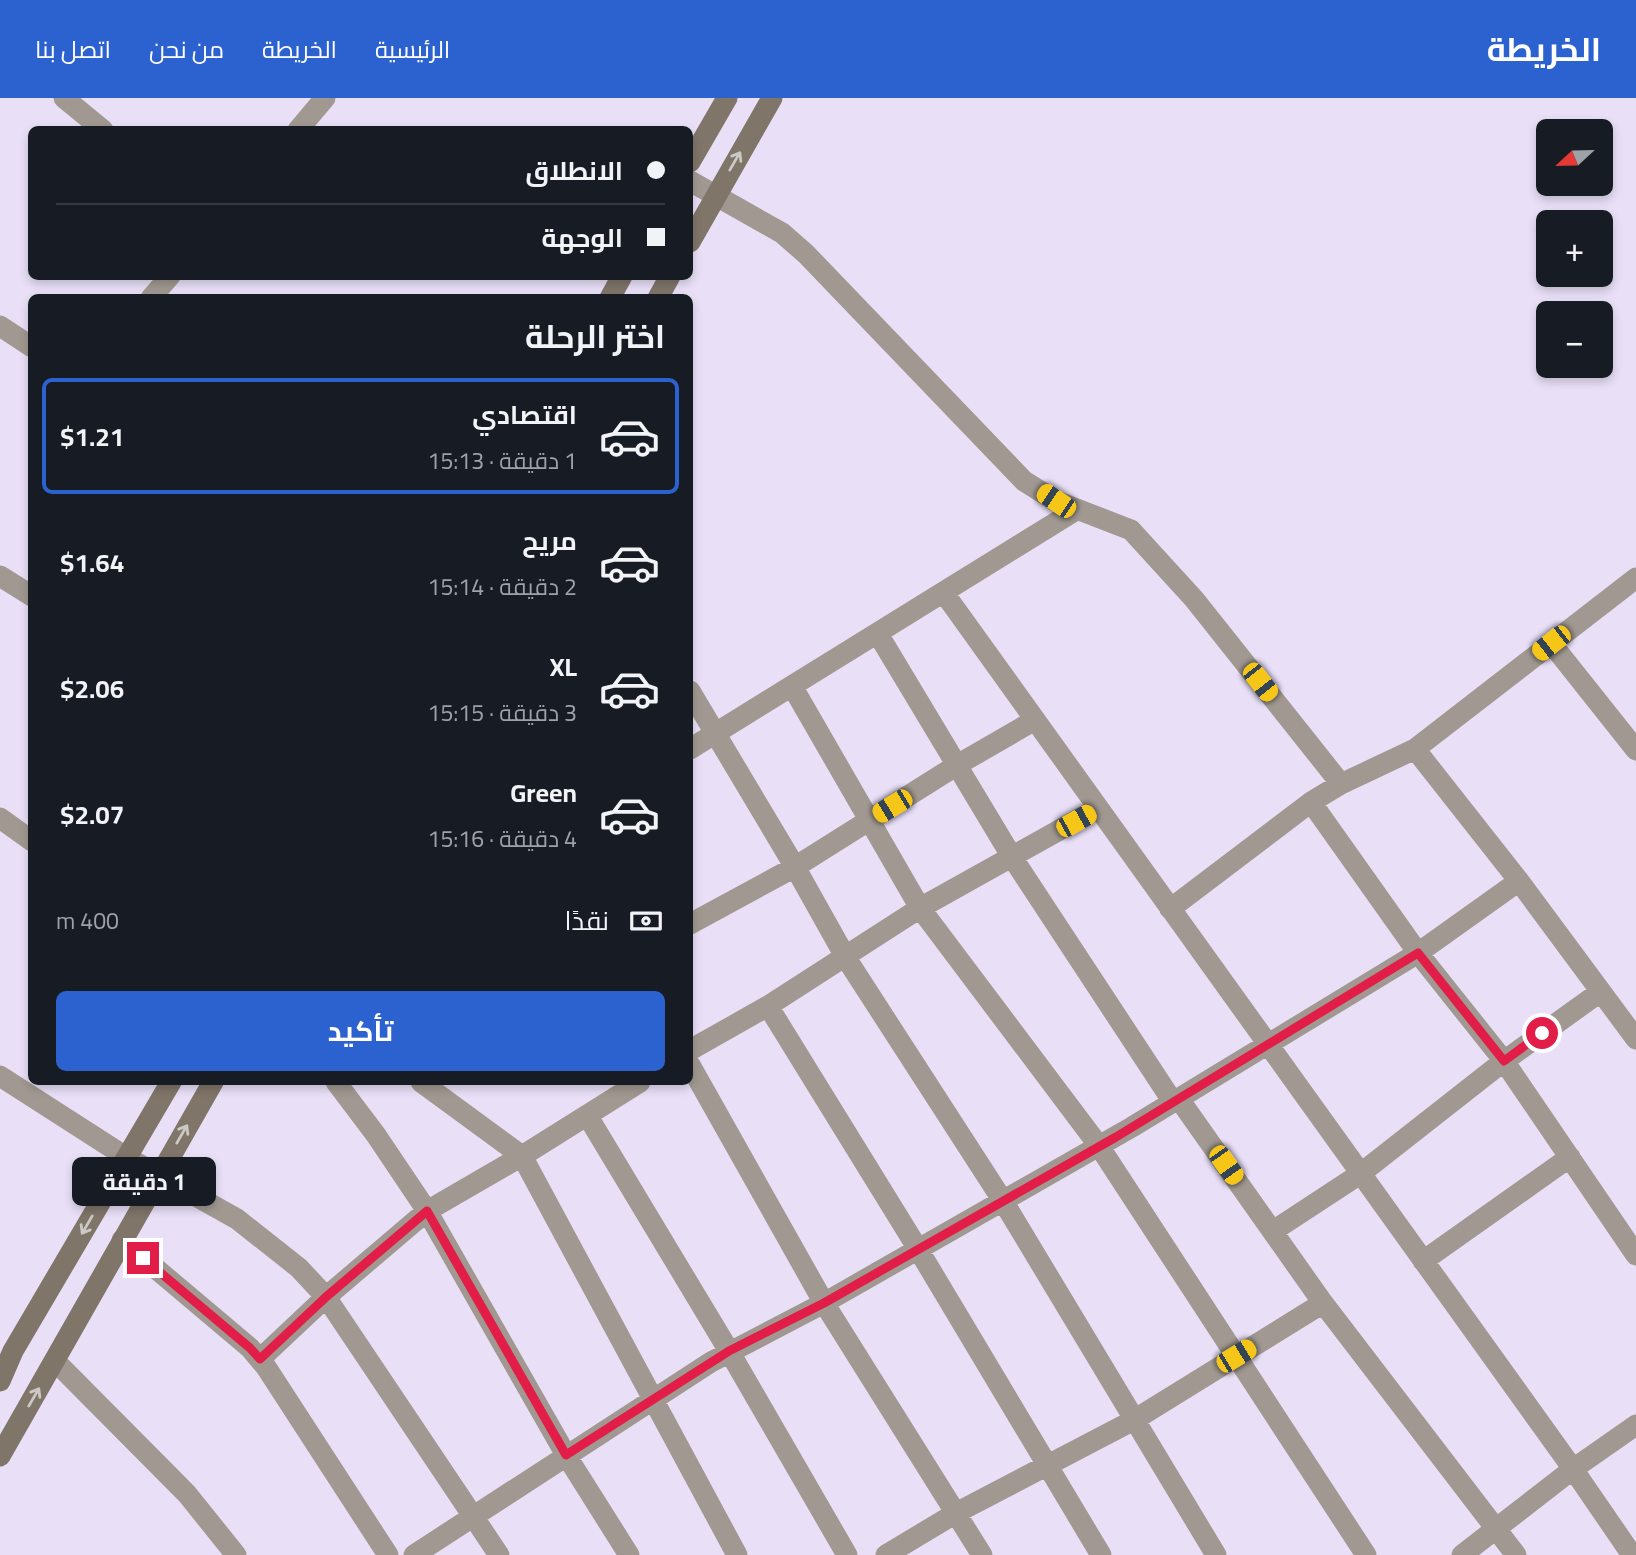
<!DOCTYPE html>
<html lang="ar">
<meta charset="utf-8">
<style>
:root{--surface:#171b24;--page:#242831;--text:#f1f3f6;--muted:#9ea1a6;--line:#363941;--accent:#2c62d0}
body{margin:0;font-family:Georgia,Cairo,serif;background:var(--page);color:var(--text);direction:rtl;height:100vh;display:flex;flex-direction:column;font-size:26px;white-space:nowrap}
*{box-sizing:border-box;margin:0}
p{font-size:23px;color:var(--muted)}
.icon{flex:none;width:38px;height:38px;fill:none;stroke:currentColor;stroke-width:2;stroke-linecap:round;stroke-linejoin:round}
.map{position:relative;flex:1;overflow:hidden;direction:ltr}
.drawer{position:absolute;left:28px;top:196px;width:665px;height:791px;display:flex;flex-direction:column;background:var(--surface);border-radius:10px;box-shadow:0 4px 10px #0003;direction:rtl}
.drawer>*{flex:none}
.banner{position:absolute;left:28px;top:28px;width:665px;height:154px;border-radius:10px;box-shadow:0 4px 10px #0003;direction:rtl;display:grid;align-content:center;height:154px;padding:0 28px;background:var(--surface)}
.needle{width:46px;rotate:248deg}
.tools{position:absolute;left:1536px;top:21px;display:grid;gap:14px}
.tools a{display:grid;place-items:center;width:77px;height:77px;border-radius:10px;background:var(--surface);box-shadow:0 4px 10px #0003;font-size:35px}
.end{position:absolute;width:32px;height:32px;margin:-16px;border:9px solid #e11d48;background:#fff;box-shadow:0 0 0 4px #fff}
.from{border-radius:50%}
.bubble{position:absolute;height:49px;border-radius:10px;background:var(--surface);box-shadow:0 4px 10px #0003;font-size:23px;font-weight:700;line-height:49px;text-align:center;direction:rtl}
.car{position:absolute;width:21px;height:42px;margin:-21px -10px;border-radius:9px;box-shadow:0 0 5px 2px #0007;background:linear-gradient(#f5c518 24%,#345 0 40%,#f5c518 0 76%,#345 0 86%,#f5c518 0)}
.banner b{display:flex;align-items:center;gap:24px;height:66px;font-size:26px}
.banner b+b{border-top:2px solid var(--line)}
.banner i{width:18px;height:18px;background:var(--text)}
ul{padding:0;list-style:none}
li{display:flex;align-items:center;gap:21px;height:116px;margin:0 14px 10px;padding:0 14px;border:4px solid transparent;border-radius:10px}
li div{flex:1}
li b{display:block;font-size:26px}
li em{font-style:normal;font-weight:700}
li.current{border-color:var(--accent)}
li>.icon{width:63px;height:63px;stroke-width:1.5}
h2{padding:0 28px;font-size:32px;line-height:84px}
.pay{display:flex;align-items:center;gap:18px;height:77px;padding:0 28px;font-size:26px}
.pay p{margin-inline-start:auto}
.primary-button{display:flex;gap:14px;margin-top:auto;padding:14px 28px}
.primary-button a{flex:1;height:80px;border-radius:10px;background:var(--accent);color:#fff;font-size:28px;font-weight:700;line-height:80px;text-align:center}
header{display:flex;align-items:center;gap:42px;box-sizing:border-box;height:98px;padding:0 35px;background:var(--accent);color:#fff}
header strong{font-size:33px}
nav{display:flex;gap:38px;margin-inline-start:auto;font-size:24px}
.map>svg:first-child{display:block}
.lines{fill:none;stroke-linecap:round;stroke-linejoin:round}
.street{stroke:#a19991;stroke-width:21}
.secondary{stroke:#807569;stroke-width:21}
.oneway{stroke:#ccc8c3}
.route{stroke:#e11d48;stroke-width:9}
</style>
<header>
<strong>الخريطة</strong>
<nav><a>الرئيسية</a><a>الخريطة</a><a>من نحن</a><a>اتصل بنا</a></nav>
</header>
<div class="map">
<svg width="1636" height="1457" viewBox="0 0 1636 1457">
<rect width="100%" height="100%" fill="#e9e0f8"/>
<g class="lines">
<!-- street -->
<path class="street" d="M 64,0 L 103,32
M 298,32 L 325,0
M 690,83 L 782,135 L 806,156 L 1024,383 L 1056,403 L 1131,432 L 1194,501 L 1341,686 L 1415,651 L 1519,783 L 1636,941
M 151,200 L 170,178
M 0,228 L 32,249
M 0,478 L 32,498
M 944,495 L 1573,1371 L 1632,1457
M 878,536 L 1012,759 L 1173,1004
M 1551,545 L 1636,652
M 792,588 L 920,810 L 1099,1048 L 1366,1457
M 690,593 L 795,769 L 846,860 L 1003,1103 L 1216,1457
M 690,651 L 1076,412
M 1415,651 L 1636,480
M 1311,704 L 1418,855 L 1504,963 L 1636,1157
M 0,720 L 32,743
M 1170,811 L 1311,704 L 1341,686
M 690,826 L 795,769 L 957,667 L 1035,622
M 768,908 L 918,1151 L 1101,1457
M 690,952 L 768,908 L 920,810 L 1097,711
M 690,967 L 824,1205 L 982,1457
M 0,978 L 126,1059 L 237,1121 L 299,1170 L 326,1199 L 499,1457
M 336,984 L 376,1037 L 427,1113 L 566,1357 L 629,1457
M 421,984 L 522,1058 L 737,1457
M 1179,1001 L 1323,1205 L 1516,1457
M 587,1017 L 729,1253 L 847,1457
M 1273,1133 L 1360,1076 L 1504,963 L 1600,894
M 122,1142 L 250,1250 L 266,1269 L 388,1457
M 1423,1163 L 1570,1059
M 260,1261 L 326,1199 L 427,1113 L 522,1058 L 640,984
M 55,1263 L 187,1396 L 236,1457
M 414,1457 L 711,1264 L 824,1205 L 1132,1029 L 1418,855 L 1519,783
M 886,1457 L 956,1415 L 1134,1322 L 1323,1205
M 1462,1457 L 1573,1371 L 1636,1327"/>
<!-- secondary -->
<path class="secondary" d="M 690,64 L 727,0
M 690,144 L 772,0
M 610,200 L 622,178
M 658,200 L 670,178
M 0,1283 L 13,1253 L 171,984
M 0,1358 L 213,984"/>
</g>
<!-- one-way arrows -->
<defs><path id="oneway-shaft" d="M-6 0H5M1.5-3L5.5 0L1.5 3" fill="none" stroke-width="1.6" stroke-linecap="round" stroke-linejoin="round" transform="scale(1.75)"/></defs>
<g class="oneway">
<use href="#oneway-shaft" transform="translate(735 63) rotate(-60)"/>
<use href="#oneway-shaft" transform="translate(182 1036) rotate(-60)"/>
<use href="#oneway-shaft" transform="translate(87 1127) rotate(120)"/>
<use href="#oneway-shaft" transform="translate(34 1299) rotate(-60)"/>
</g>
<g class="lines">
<!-- route -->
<path class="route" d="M 143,1160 L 250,1250 L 260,1261 L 326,1199 L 427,1113 L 566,1357 L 729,1253 L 824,1205 L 1116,1039 L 1418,855 L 1504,963 L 1542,935"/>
</g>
</svg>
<div class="tools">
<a><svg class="needle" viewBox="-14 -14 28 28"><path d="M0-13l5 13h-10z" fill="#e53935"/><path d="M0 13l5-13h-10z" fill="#9ea1a6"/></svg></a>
<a>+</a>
<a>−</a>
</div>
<i class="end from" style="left:1542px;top:935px"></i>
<i class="end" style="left:143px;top:1160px"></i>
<div class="bubble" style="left:72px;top:1059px;width:144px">1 دقيقة</div>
<i class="car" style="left:1056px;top:403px;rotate:304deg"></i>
<i class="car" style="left:1551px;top:545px;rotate:232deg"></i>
<i class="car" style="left:1260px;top:584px;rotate:142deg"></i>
<i class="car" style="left:892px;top:708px;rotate:239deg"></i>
<i class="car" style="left:1076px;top:723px;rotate:61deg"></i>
<i class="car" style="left:1226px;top:1067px;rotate:145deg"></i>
<i class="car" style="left:1236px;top:1258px;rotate:59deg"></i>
<div class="banner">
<b><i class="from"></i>الانطلاق</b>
<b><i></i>الوجهة</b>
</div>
<section class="drawer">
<h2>اختر الرحلة</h2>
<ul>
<li class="current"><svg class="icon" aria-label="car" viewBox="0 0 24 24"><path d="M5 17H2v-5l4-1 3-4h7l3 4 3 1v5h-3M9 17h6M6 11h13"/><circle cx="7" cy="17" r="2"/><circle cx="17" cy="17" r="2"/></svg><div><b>اقتصادي</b><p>1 دقيقة · 15:13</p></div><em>$1.21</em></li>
<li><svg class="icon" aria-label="car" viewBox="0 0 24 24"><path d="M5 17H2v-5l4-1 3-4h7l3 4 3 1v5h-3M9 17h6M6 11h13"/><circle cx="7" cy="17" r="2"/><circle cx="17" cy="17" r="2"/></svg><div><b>مريح</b><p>2 دقيقة · 15:14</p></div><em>$1.64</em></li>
<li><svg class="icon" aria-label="car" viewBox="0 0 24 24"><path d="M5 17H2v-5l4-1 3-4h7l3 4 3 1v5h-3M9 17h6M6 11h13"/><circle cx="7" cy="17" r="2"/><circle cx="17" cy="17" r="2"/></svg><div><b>XL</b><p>3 دقيقة · 15:15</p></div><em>$2.06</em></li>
<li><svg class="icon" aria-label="car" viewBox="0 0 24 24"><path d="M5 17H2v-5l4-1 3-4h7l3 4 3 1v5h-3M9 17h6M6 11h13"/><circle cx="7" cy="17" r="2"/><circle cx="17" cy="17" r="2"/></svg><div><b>Green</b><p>4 دقيقة · 15:16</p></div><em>$2.07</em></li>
</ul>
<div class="pay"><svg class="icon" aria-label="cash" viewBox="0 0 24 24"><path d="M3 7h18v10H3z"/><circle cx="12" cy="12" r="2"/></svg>نقدًا<p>400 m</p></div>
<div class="primary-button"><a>تأكيد</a></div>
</section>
</div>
